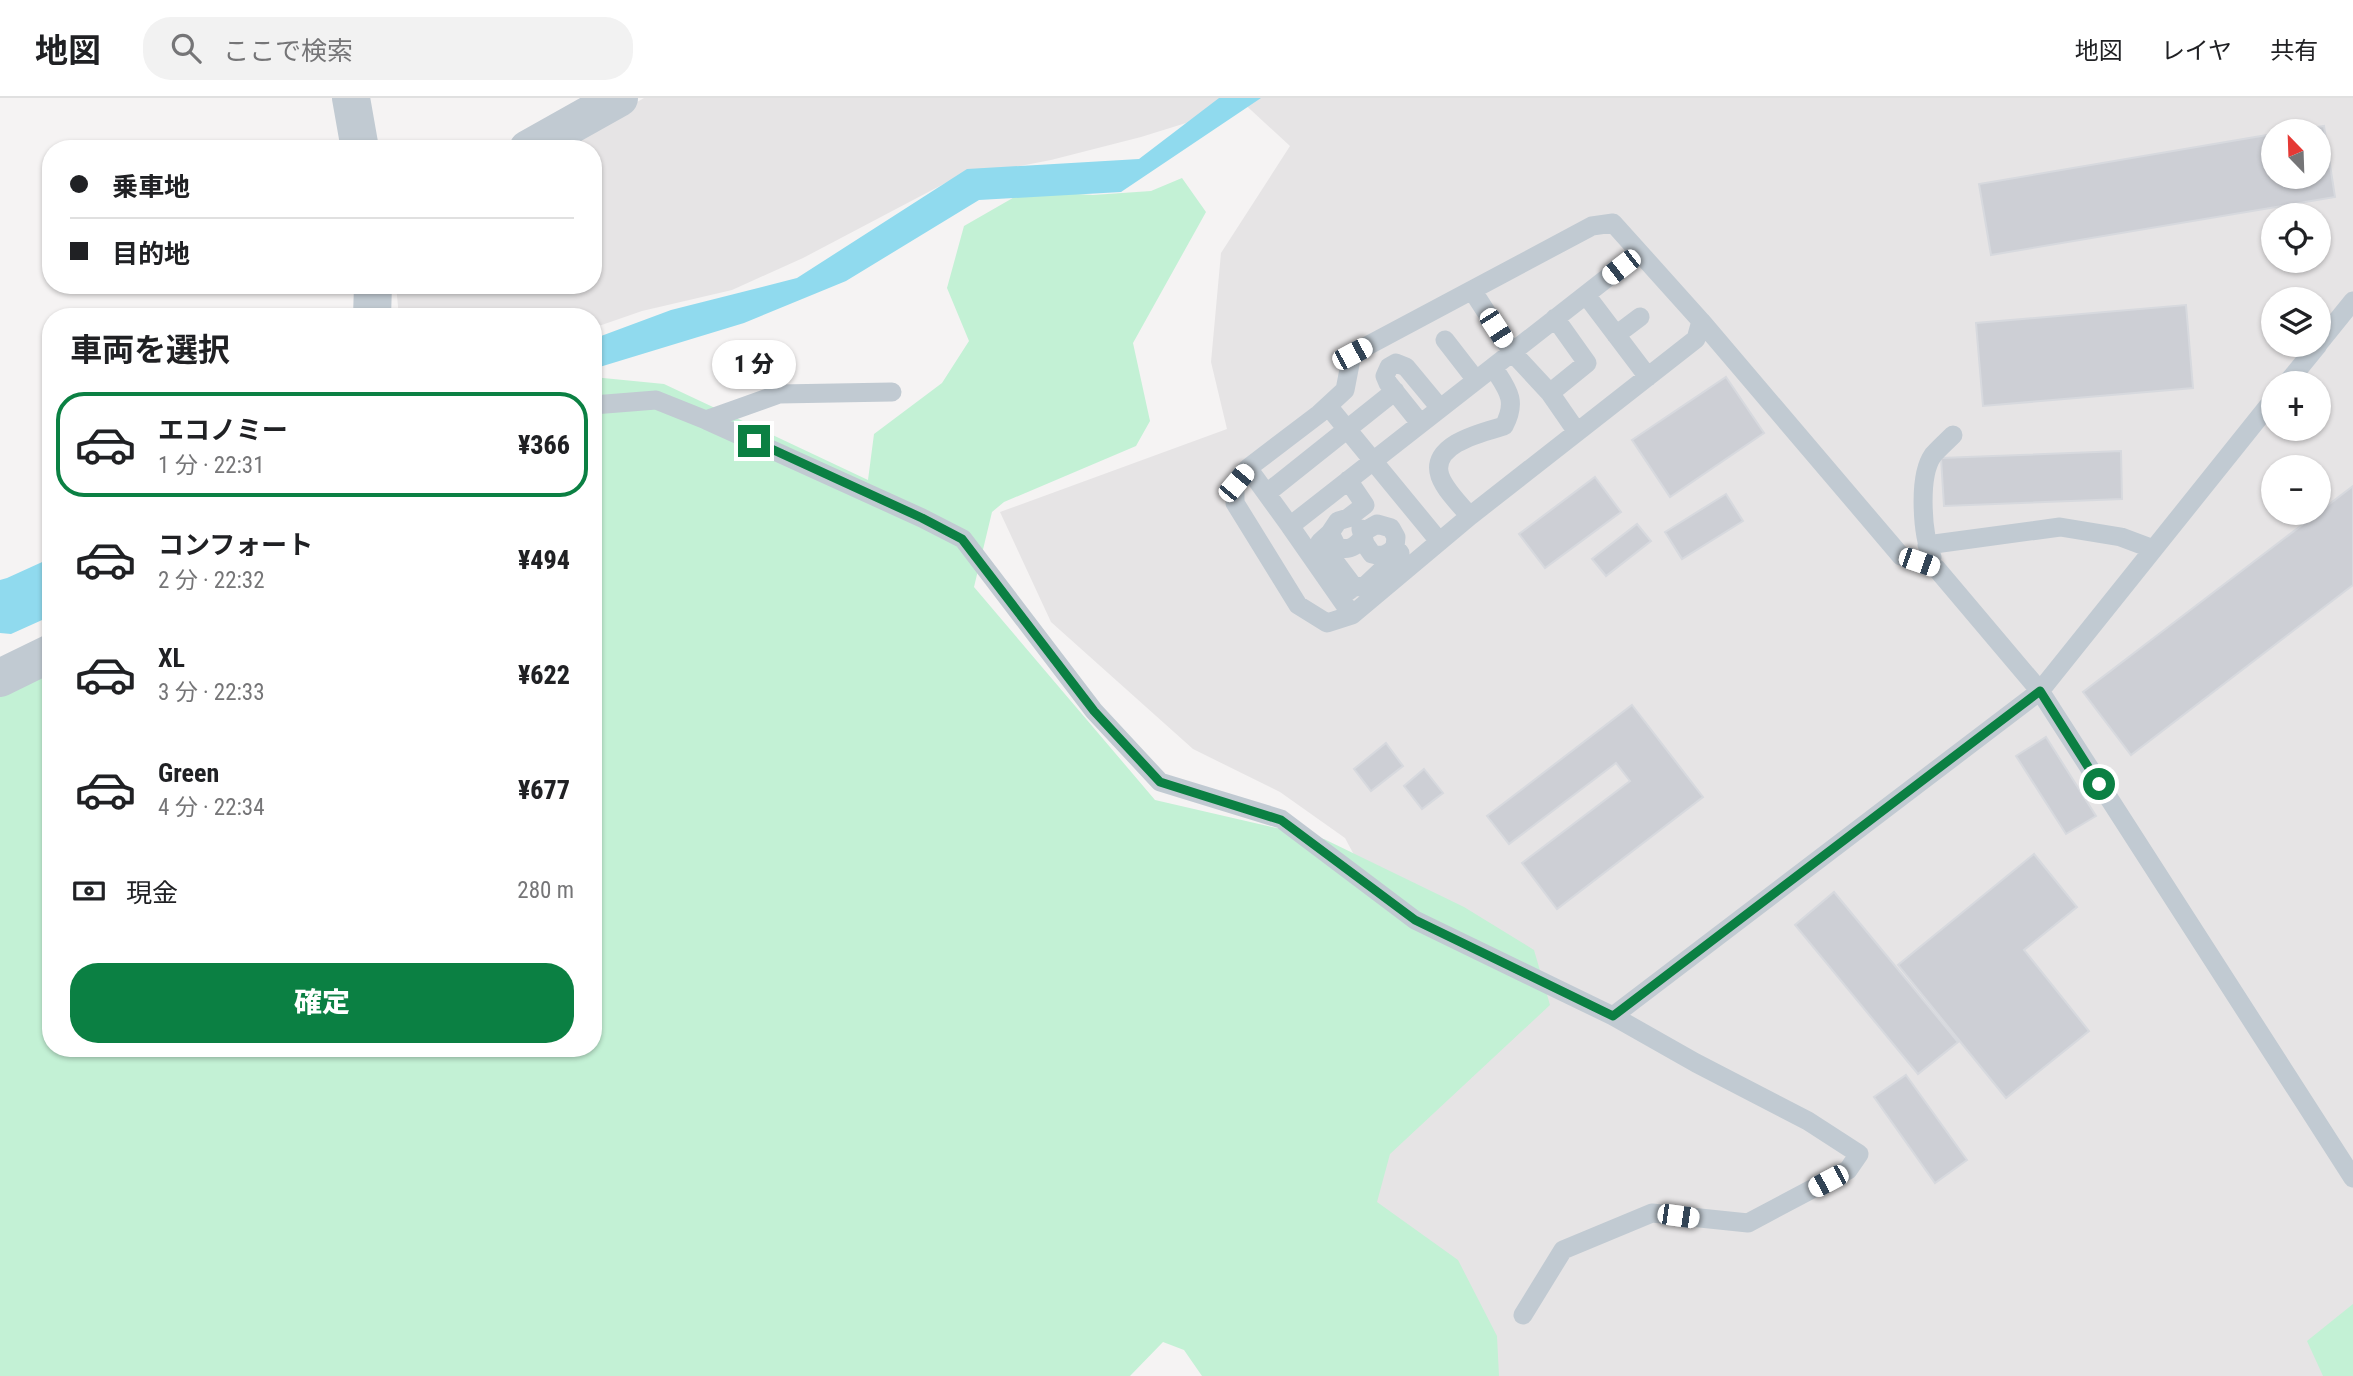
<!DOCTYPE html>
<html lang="ja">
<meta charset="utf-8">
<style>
:root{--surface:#fff;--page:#f2f2f2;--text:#202124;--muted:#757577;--line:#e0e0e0;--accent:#0b8043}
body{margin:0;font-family:"Roboto Condensed","Noto Sans JP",sans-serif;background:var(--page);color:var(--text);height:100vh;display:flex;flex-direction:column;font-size:26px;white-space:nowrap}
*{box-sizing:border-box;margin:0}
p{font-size:23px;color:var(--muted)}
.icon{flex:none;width:38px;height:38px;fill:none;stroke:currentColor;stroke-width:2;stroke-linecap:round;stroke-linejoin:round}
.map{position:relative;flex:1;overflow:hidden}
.drawer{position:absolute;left:42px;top:210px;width:560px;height:749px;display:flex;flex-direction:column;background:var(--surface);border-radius:28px;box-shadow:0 2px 5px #0004}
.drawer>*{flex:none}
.top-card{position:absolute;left:42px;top:42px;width:560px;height:154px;border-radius:28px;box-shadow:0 2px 5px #0004;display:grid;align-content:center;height:154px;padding:0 28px;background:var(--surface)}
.needle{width:46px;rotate:337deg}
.controls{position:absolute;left:2261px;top:21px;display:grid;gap:14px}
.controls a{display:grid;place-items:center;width:70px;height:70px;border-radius:50%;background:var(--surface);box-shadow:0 2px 5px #0004;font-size:35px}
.end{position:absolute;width:32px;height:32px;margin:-16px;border:9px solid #0b8043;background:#fff;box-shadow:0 0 0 4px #fff}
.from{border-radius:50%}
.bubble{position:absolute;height:49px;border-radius:24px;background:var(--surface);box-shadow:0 2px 5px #0004;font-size:23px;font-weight:800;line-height:49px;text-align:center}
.car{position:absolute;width:21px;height:42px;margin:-21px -10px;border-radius:9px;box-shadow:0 0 5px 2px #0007;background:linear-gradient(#fff 24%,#345 0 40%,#fff 0 76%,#345 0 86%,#fff 0)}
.top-card b{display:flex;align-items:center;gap:24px;height:66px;font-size:26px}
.top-card b+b{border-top:2px solid var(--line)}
.top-card i{width:18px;height:18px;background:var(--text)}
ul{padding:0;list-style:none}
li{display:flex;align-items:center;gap:21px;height:105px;margin:0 14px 10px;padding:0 14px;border:4px solid transparent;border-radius:28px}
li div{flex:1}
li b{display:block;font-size:26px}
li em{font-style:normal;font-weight:800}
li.selected{border-color:var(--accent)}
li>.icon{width:63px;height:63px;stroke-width:1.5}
h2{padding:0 28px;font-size:32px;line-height:84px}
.pay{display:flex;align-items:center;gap:18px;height:77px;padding:0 28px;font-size:26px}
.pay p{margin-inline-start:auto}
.button{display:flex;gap:14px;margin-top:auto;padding:14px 28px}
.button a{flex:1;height:80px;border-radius:28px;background:var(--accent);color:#fff;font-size:28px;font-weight:800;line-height:80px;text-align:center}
header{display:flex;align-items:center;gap:42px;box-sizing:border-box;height:98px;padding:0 35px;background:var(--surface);border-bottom:2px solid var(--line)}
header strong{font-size:33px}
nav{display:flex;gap:38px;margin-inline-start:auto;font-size:24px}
.search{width:490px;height:63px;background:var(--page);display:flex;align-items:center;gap:18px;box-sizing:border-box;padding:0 24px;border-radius:28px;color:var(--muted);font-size:26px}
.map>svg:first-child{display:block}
.education{fill:#e6e4e5;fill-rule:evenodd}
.green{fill:#c3f1d5}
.water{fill:#90daee}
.building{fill:#cdcfd5;stroke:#d7d9de;stroke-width:2}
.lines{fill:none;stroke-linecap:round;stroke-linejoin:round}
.lane{stroke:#c1cad2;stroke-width:19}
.street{stroke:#c1cad2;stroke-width:38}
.route{stroke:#0b8043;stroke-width:9}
</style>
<header>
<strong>地図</strong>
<div class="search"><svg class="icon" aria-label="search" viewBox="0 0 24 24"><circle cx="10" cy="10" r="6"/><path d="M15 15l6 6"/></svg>ここで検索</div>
<nav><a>地図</a><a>レイヤ</a><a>共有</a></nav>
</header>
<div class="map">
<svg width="2353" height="1278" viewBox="0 0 2353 1278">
<rect width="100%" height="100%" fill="#f5f3f3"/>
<!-- education -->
<path class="education" d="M 644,0 L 1224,0 L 1186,25 L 1141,39 L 1051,62 L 953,81 L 803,160 L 732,192 L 642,213 L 593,230 L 593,219 L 399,219 L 396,187 L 593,187 L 593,51 L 556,51 Z
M 1238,0 L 2353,0 L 2353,1278 L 1229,1278 L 1442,921 L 1345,740 L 1280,694 L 1193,651 L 1051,524 L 1000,414 L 1227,331 L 1211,264 L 1221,155 L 1290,48 ZM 2273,33 L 2319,33 L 2319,79 L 2273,79 ZM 2273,117 L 2319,117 L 2319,163 L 2273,163 ZM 2273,201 L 2319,201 L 2319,247 L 2273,247 ZM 2273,285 L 2319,285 L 2319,331 L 2273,331 ZM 2273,369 L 2319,369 L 2319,415 L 2273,415 Z"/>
<!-- green -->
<path class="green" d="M 1182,80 L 1206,114 L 1133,245 L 1150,323 L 1136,348 L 1004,404 L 992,414 L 974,489 L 1155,702 L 1324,741 L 1464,809 L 1534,852 L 1550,907 L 1390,1056 L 1377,1104 L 1458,1162 L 1497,1238 L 1499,1278 L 1202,1278 L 1184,1252 L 1163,1244 L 1130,1278 L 0,1278 L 0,597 L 51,573 L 51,950 L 593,950 L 593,279 L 664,286 L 868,382 L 874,336 L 942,285 L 969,243 L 947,190 L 964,128 L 1025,93 L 1093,97 L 1151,93 Z
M 2353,1206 L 2353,1278 L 2323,1278 L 2307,1243 Z"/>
<!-- water -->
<path class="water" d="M 1219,0 L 1261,0 L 1121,94 L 979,102 L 846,183 L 744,225 L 593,271 L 593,241 L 671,212 L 797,180 L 967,71 L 1139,61 Z
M 51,460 L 51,518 L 11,536 L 0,535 L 0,482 L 7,480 Z"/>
<!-- building -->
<path class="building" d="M 2324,28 L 2335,99 L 1991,157 L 1979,86 L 2273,36 L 2273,79 L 2319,79 L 2319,33 L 2292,33 Z
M 2186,207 L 2193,290 L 1983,308 L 1976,225 Z
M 1726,279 L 1764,335 L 1670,399 L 1632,342 Z
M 2121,353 L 2122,401 L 1944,408 L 1941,360 Z
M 1595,379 L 1621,414 L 1545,470 L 1519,436 Z
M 2353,388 L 2353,487 L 2131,657 L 2083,594 Z
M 1726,396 L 1743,423 L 1682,461 L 1665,434 Z
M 1637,426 L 1651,443 L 1606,478 L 1592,461 Z
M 1632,607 L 1703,699 L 1557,811 L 1522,765 L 1630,683 L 1616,665 L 1509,746 L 1487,718 Z
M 2046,639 L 2096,718 L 2066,736 L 2016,658 Z
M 1386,645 L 1403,668 L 1371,693 L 1354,671 Z
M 1424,671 L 1443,695 L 1422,711 L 1404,688 Z
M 2034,756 L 2077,809 L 2024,852 L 2089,933 L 2006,1000 L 1898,867 Z
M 1834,794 L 1958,944 L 1918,976 L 1795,827 Z
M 1906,977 L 1967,1062 L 1935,1085 L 1874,999 Z"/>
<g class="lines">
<!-- lane -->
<path class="lane" d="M 1472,192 L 1512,254 L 1550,295 L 1577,334
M 1586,197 L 1648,279
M 1701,223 L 1696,241 L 1470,418 L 1352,517 L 1327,525 L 1298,507 L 1235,405 L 1235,385 L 1248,370 L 1319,316 L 1345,292 L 1352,256 L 1592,128 L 1613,125 L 1701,223 L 1901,458 L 1936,470 L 2040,593 L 2353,1080
M 1616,237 L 1640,219
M 1445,242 L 1476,282
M 2319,245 L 2353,203
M 2287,285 L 2318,247
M 1550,295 L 1587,265 L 1555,220
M 593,307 L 656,302 L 706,322 L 922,420 L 963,441 L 1094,613 L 1160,684 L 1281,721 L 1415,822 L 1613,918 L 1696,965 L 1808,1023 L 1859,1056 L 1848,1072 L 1748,1125 L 1652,1115 L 1563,1152 L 1523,1217
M 1328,308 L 1439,443
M 706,322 L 779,296 L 892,294
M 1420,325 L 1388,285 L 1385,278 L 1389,269 L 1396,265 L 1406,269 L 1440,310
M 1248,370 L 1290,428
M 1267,395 L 1395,293
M 1470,418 C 1460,407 1445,392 1440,378 C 1429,346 1484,334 1504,328 C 1518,302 1507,291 1493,269
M 1361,431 L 1365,446 L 1372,456 C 1382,459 1388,457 1395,449
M 1330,435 L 1338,423 L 1348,420 L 1365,407 L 1348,382
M 1927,447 L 2060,429 L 2121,439 L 2153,451
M 1932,459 C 1922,436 1918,378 1933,357 C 1939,350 1947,343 1953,337
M 1354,489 L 1365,488 L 1400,455 L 1395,449 L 1396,439 L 1391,430 L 1377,426 L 1363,434
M 1340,499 L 1354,489 L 1320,444 L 1330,435 L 1337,449 C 1349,453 1356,449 1363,439
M 1352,517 L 1290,428 L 1639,155
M 1613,918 L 2040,593 L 2273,302"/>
<!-- street -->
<path class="street" d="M 351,0 L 360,51
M 528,51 L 619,0
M 372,219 L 373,187
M 0,580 L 51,555"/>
</g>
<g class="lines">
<!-- route -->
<path class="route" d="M 754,343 L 922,420 L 962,441 L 1094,613 L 1160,684 L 1281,722 L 1415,822 L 1613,918 L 2040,593 L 2099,686"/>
</g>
</svg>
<div class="controls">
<a><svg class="needle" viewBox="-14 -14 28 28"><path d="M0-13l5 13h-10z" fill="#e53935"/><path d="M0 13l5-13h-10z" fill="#757577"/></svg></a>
<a><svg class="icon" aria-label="locate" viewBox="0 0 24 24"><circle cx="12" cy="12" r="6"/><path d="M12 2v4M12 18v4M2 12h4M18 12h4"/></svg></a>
<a><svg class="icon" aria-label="layers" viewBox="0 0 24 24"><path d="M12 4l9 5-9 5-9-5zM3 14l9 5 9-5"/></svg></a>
<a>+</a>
<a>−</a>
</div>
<i class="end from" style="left:2099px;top:686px"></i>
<i class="end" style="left:754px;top:343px"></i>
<div class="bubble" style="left:712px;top:242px;width:84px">1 分</div>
<i class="car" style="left:1621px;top:169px;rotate:232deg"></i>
<i class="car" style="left:1496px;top:230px;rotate:147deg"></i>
<i class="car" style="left:1352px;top:256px;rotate:62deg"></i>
<i class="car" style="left:1236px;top:385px;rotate:40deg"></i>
<i class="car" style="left:1919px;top:464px;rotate:109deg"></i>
<i class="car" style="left:1828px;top:1083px;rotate:242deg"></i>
<i class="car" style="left:1678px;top:1118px;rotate:98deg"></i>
<div class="top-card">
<b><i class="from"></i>乗車地</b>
<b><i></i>目的地</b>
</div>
<section class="drawer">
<h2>車両を選択</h2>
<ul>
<li class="selected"><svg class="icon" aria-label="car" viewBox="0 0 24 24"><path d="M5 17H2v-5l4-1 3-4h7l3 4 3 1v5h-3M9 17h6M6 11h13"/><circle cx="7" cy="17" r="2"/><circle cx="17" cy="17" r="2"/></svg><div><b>エコノミー</b><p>1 分 · 22:31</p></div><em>¥366</em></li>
<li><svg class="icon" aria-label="car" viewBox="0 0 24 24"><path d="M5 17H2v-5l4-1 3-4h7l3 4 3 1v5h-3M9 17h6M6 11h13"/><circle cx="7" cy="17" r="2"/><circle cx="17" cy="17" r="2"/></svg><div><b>コンフォート</b><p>2 分 · 22:32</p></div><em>¥494</em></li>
<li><svg class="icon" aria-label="car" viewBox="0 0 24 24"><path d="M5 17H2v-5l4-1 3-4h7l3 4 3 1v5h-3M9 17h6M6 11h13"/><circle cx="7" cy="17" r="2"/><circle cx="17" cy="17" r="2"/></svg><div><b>XL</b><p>3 分 · 22:33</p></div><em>¥622</em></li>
<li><svg class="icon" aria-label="car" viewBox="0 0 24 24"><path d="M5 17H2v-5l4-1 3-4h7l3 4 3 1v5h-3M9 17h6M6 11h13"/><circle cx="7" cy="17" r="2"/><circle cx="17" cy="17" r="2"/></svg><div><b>Green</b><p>4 分 · 22:34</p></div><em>¥677</em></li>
</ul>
<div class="pay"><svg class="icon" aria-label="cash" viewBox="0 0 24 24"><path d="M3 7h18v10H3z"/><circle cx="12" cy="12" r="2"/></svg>現金<p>280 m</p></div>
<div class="button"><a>確定</a></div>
</section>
</div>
